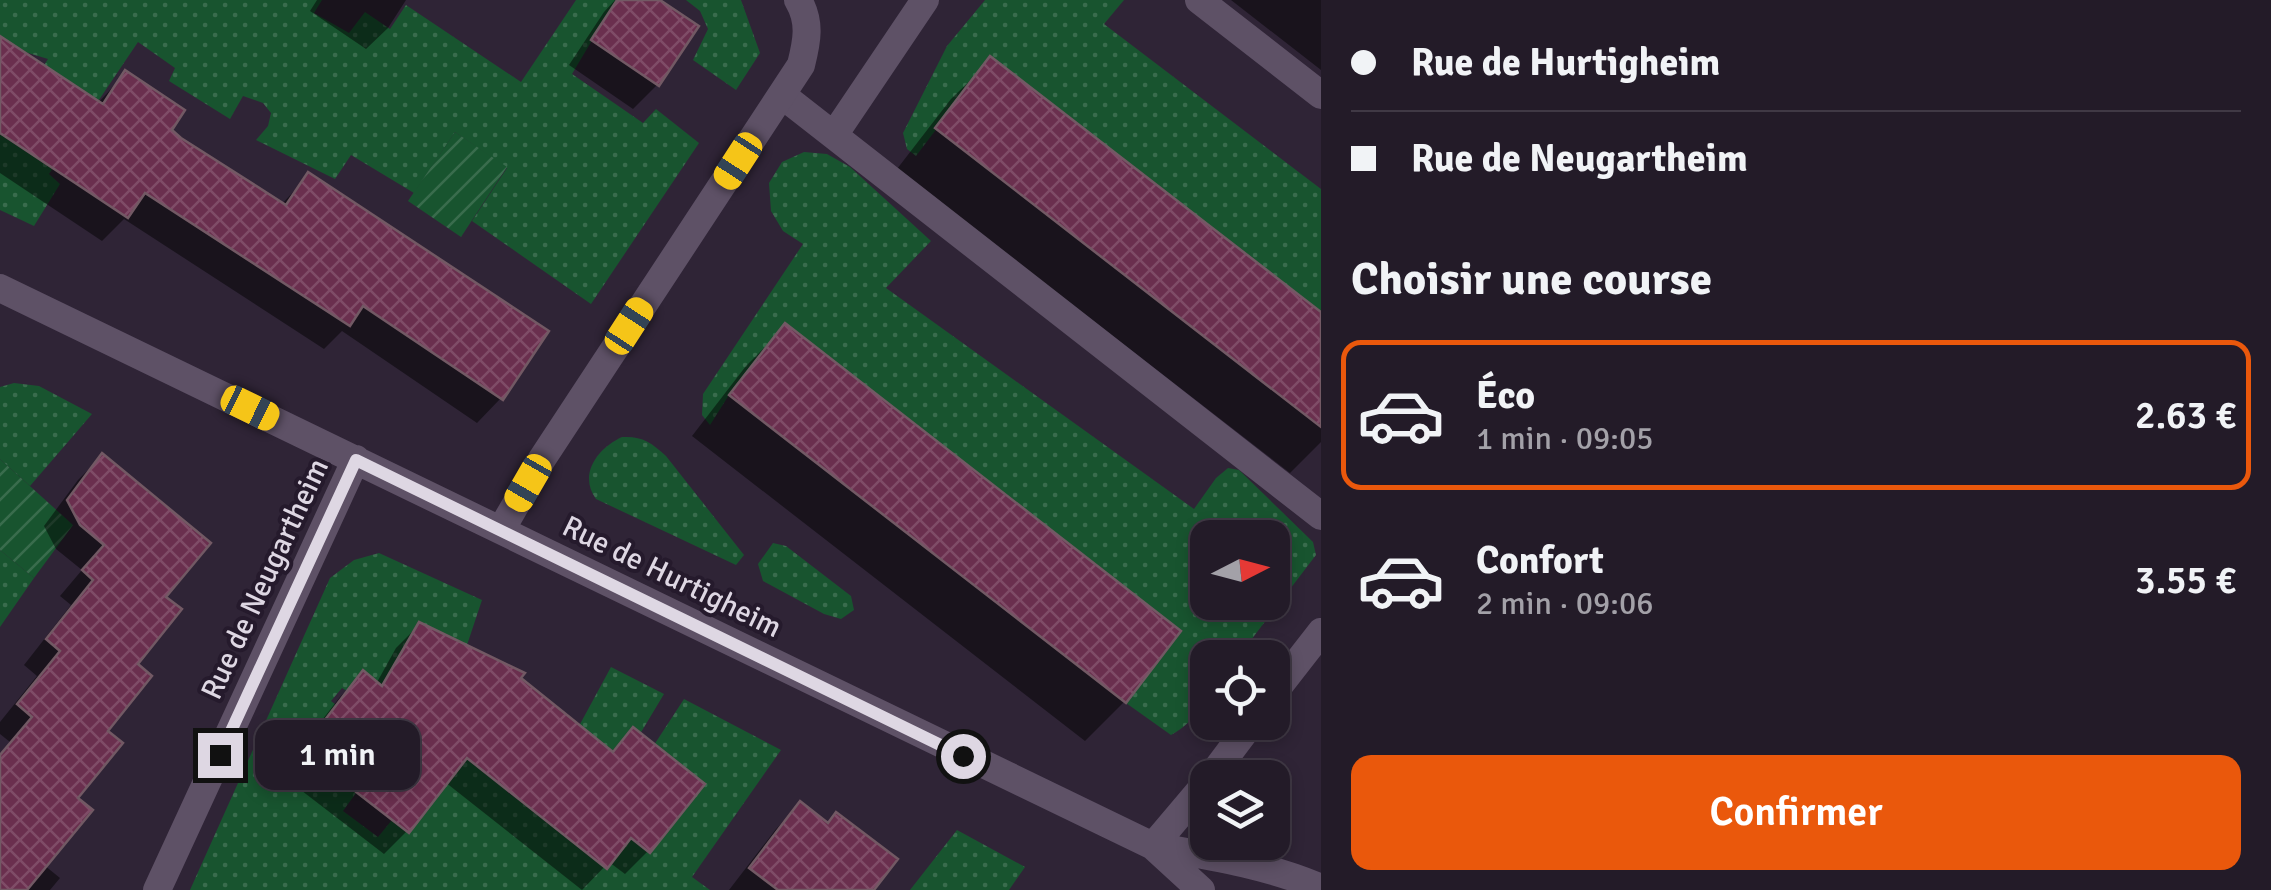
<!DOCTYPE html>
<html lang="fr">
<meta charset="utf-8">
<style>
:root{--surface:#231b28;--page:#2b2430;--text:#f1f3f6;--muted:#a3a1a8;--line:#403945;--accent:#ea580c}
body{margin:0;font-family:Signika,sans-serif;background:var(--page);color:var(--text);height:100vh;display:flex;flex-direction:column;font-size:38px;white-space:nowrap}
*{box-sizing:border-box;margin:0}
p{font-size:32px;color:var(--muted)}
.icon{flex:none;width:55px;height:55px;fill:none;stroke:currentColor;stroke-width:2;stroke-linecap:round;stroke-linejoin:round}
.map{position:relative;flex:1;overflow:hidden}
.panel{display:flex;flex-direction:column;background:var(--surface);width:950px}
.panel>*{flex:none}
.banner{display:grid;align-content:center;height:220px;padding:0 30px;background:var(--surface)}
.needle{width:65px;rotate:84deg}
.controls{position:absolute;left:1190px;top:520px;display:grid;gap:20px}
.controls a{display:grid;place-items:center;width:100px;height:100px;border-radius:20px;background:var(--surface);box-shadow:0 5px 15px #0003,0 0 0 2px var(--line);font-size:50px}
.end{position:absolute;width:45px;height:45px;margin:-22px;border:12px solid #ded7e3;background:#111;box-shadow:0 0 0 5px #111}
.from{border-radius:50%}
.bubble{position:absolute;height:70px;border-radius:20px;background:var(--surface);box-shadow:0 5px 15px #0003,0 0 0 2px var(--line);font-size:32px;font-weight:600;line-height:70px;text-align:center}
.car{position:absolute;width:30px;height:60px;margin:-30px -15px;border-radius:12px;box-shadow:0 0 8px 2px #0007;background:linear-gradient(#f5c518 24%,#345 0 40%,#f5c518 0 76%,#345 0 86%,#f5c518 0)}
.banner b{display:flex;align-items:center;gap:35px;height:95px;font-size:38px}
.banner b+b{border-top:2px solid var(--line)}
.banner i{width:25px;height:25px;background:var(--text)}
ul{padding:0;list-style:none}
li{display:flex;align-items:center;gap:30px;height:150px;margin:0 20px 15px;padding:0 10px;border:5px solid transparent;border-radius:20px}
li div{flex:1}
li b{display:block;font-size:38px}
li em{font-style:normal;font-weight:600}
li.active{border-color:var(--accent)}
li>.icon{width:90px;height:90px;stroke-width:1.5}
h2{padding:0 30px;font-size:45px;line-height:120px}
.action{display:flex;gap:20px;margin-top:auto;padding:20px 30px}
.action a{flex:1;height:115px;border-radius:20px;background:var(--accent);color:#fff;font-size:40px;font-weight:600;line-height:115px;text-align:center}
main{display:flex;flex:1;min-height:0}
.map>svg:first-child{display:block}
.grass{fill:url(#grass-dots);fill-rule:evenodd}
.garden{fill:url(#garden-furrows)}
.shadow{fill:#0007}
.building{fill:url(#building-cross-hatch);stroke:#725964;stroke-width:2.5}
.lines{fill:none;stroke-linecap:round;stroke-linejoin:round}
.service{stroke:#5e5166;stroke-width:28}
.minor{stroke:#5e5166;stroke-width:28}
.route{stroke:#ded7e3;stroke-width:12}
.labels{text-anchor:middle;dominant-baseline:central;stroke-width:8;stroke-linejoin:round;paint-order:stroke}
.street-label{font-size:30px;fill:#ded7e3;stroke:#251a2c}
</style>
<main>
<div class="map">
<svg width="1321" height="890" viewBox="0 0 1321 890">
<defs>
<pattern id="grass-dots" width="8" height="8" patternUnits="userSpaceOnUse" patternTransform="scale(2.5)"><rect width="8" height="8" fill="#18542f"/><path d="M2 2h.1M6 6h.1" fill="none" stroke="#396c4d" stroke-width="1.8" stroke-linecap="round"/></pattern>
<pattern id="garden-furrows" width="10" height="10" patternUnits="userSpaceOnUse" patternTransform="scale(2.5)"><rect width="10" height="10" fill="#18542f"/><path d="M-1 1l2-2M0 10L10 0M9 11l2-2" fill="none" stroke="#396c4d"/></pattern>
<pattern id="building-cross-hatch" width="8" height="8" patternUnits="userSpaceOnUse" patternTransform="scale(2.5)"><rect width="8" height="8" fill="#6a2f4e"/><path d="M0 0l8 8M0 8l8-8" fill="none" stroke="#7f4c67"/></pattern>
</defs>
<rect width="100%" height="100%" fill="#2f2436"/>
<!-- grass -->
<path class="grass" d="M 0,0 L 322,0 L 314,13 L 349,33 L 365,12 L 390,29 L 406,5 L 521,82 L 576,0 L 616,0 L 572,74 L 643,123 L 656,109 L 699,143 L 591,304 L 472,221 L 507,168 L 455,132 L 414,193 L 351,155 L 335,179 L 256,140 L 268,126 L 271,113 L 263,103 L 243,96 L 230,119 L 169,81 L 175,68 L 138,42 L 49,174 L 60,184 L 34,226 L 0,210 L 0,135 L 48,59 L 25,52 L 0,36 Z
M 686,0 L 741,0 L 760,53 L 736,90 L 693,60 L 708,29 L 700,11 Z
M 985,0 L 1124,0 L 1104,24 L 1321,189 L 1321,312 L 991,57 L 916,156 L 907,149 L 903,133 L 947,46 Z
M 804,152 L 827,154 L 850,167 L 931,241 L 886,288 L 1194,509 L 1216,478 L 1228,468 L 1239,470 L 1313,542 L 1316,555 L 1238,657 L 1208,658 C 1207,692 1205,716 1171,735 L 1126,703 L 1181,631 L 785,324 L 729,395 L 710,425 L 702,415 L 703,394 L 803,244 L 783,231 L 771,211 L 769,183 L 782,162 ZM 1208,538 L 1272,538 L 1272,602 L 1208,602 Z
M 14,383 L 39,386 L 92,414 L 30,486 L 0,459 L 0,387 Z
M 622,437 C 642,436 651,442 666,456 L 744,555 L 736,565 L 596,499 C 578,474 598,448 622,437 Z
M 773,543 L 786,546 L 851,596 L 854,610 L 841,619 L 824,614 L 763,581 L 758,564 Z
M 0,550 L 34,578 L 0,627 Z
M 379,553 L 482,600 L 467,645 L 419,622 L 382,686 L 364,671 L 347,691 L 342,688 L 331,701 L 336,705 L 302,750 L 356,793 L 343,811 L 378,837 L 392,820 L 409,833 L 470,753 L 512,784 L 507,792 L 530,808 L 631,838 L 650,853 L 704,785 L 654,745 L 684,699 L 781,750 L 692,877 L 710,890 L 190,890 L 330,578 L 354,560 Z
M 611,667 L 664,694 L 640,734 L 632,728 L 613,752 L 579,726 Z
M 957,830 L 1025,867 L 1009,890 L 910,890 Z"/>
<!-- garden -->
<path class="garden" d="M 455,132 L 507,167 L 461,237 L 408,201 Z
M 0,459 L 73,525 L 34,578 L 0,550 Z"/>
<!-- shadow -->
<path class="shadow" d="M 317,0 L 406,0 L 388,28 L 366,49 L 310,11 Z
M 615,0 L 647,0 L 657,85 L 633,109 L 569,65 L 604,12 Z
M 1231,0 L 1321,0 L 1321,70 Z
M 0,39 L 97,104 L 125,74 L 169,130 L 281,205 L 309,175 L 501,398 L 477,423 L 342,331 L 324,349 L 124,219 L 102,241 L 0,173 Z
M 991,60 L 1321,315 L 1321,442 L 1290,473 L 897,169 L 951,99 Z
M 785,327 L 1178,632 L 1124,702 L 1085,741 L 692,436 L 746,366 Z
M 102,456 L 162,597 L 44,865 L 60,878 L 50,890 L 0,890 L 0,754 L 10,742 L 0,734 L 0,722 L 37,676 L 24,665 L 71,605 L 60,596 L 82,570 L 56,549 L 44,526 L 78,480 Z
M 419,625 L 518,678 L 610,753 L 634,730 L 648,851 L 625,874 L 609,862 L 582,890 L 445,782 L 407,831 L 384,854 L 280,774 L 340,697 L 363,674 L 376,684 L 396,648 Z
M 800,805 L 871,890 L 729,890 L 776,829 Z"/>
<!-- building -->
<path class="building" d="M 617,0 L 660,0 L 699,26 L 659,86 L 591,40 Z
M 0,36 L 103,104 L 125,70 L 185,110 L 172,130 L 181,138 L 286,205 L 308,172 L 549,331 L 503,400 L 363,306 L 350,326 L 145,193 L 128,218 L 0,133 Z
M 990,56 L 1321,312 L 1321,427 L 935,128 Z
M 785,323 L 1181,631 L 1126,703 L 729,395 Z
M 102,453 L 211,543 L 166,597 L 182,609 L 138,664 L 152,676 L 108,731 L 123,743 L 78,798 L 93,810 L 27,890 L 0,890 L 0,755 L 32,717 L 17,704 L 60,651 L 46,639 L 93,580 L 82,570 L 104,545 L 80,525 L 67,500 Z
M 419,622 L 525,673 L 521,678 L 613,752 L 633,727 L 705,784 L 650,853 L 631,838 L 607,869 L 467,758 L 409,833 L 302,750 L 363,670 L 382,686 Z
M 800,801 L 828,823 L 836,812 L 898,859 L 874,890 L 778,890 L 749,868 Z"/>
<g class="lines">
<!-- service -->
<path class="service" d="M 1199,0 L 1321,95
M 782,95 L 1321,516
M 834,135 L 925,0"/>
<!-- minor -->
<path class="minor" d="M 0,288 L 1153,846 C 1210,856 1268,865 1321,888
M 501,530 L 542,459 L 801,65 C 807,41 811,22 798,0
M 1272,695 L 1321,632
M 1210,778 L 1252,722
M 1153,846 L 1208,781
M 1154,847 L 1201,890
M 157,890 L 356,459"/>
</g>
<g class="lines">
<!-- route -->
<path class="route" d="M 220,755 L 356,460 L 963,756"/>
</g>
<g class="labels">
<!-- street labels -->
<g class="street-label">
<text transform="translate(672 577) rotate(26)">Rue de Hurtigheim</text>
<text transform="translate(265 579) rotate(-65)">Rue de Neugartheim</text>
</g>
</g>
</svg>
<div class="controls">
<a><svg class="needle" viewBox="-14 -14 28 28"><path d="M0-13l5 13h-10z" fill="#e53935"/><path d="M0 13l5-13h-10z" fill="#a3a1a8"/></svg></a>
<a><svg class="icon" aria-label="locate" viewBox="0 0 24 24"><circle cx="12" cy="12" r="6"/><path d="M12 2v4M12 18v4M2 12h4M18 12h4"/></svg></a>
<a><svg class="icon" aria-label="layers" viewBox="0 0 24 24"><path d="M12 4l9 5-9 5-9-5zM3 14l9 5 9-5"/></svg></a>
</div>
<i class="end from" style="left:963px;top:756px"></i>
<i class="end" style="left:220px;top:755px"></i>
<div class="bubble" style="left:255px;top:720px;width:165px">1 min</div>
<i class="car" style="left:738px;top:161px;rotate:213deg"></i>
<i class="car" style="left:629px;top:326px;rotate:33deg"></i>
<i class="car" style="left:250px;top:408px;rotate:116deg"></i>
<i class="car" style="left:528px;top:483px;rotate:210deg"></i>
</div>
<section class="panel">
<div class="banner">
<b><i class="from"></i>Rue de Hurtigheim</b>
<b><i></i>Rue de Neugartheim</b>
</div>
<h2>Choisir une course</h2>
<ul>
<li class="active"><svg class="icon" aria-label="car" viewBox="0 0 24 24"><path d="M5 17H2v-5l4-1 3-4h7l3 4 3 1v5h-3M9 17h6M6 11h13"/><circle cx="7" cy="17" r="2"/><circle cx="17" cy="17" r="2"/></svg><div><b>Éco</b><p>1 min · 09:05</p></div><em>2.63 €</em></li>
<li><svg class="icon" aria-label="car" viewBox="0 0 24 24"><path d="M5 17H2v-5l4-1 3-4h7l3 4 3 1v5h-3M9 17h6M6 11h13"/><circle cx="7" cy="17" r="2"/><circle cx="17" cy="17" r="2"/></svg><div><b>Confort</b><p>2 min · 09:06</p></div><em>3.55 €</em></li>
</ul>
<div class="action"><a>Confirmer</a></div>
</section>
</main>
